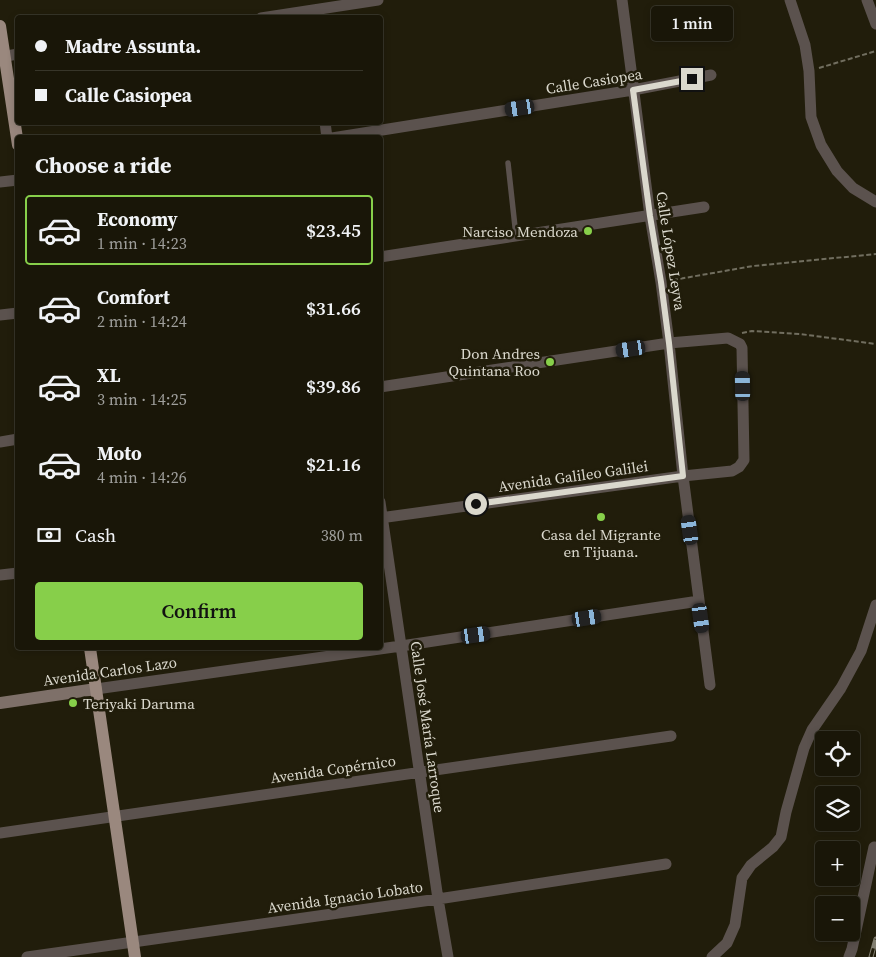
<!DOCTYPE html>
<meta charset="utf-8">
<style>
:root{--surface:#191608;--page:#221f12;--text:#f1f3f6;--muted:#9f9f9c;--line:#373529;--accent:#87cf4a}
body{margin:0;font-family:"Source Serif 4",serif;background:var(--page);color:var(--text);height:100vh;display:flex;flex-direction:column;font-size:19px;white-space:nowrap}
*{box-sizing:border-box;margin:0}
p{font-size:16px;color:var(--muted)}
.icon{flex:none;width:28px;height:28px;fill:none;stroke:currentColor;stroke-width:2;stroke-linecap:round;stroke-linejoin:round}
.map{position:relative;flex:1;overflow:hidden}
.sheet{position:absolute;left:15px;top:135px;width:368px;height:515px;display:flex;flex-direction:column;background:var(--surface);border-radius:5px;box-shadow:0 2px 8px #0003,0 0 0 1px var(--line)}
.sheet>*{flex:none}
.banner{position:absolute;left:15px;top:15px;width:368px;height:110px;border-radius:5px;box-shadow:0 2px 8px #0003,0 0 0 1px var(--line);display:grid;align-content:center;height:110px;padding:0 20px;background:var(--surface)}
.fabs{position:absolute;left:815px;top:731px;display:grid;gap:10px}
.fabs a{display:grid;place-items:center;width:45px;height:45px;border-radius:5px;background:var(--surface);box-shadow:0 2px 8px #0003,0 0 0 1px var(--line);font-size:25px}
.end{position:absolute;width:22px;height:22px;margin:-11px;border:6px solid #dad8cd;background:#111;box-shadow:0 0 0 2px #111}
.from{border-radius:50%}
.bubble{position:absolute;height:35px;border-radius:5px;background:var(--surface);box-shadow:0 2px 8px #0003,0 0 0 1px var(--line);font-size:16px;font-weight:600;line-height:35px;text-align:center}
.car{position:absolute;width:15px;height:30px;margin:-15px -8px;border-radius:6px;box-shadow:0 0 4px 1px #0007;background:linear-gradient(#222 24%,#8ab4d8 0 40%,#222 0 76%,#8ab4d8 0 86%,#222 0)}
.banner b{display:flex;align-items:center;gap:18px;height:48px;font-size:19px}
.banner b+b{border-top:1px solid var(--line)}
.banner i{width:12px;height:12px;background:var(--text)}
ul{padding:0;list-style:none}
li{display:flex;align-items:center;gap:15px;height:70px;margin:0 10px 8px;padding:0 10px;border:2px solid transparent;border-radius:5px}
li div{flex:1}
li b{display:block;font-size:19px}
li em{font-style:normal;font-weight:600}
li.active{border-color:var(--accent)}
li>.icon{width:45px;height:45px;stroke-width:1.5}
h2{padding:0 20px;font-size:22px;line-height:60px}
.pay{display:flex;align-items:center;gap:12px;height:55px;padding:0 20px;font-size:19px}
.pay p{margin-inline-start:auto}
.button{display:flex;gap:10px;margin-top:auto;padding:10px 20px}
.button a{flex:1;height:58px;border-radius:5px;background:var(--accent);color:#111;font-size:20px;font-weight:600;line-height:58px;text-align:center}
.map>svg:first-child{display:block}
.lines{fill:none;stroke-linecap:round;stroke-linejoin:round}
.path{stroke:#716e5f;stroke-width:2;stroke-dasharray:5 2.5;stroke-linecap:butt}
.lane{stroke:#5b524e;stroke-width:5.5}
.street{stroke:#5b524e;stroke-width:11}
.secondary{stroke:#7e7069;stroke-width:12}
.primary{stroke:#9a887e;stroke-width:12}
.rail-casing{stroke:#827f71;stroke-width:5}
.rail{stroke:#211d0b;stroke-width:3;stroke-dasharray:9;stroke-linecap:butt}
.route{stroke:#dad8cd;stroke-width:6}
.poi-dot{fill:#87cf4a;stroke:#211d0b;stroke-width:2}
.labels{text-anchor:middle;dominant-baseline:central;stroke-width:5;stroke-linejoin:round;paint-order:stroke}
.street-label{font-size:15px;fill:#dad8cd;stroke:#211d0b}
.poi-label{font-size:15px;fill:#dad8cd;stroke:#211d0b;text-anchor:end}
</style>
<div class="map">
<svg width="876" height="957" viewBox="0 0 876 957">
<rect width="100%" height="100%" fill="#211d0b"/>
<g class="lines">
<!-- path -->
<path class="path" d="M 819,68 L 876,51
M 673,280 L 753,266 L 876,254
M 742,333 L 752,331 L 800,334 L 876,344"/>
<!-- lane -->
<path class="lane" d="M 508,163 L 516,236"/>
<!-- street -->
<path class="street" d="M 622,0 L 650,216 L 661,282 L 669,343 L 683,476 L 710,685
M 790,0 L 805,45 L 809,71 L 811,117 L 821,145 L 837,171 L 853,188 L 876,202
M 867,0 L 876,24
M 261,18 L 378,0
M 0,57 L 18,54
M 325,122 L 327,138
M 332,138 L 633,90 L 711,75
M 0,182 L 18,180
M 380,257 L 704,207
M 0,315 L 18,313
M 380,387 L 669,343 L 728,338 L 740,344 L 742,348 L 744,460 L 739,467 L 732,471 L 683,476 L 380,518
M 0,442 L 18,439
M 380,502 L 438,899 L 448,957
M 0,575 L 18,573
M 96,689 L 401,646 L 699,601
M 0,833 L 671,736
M 27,957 L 438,899 L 666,864
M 712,957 L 727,943 L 735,925 L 742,878 L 751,865 L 773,847 L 781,837 L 786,812 L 804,748 L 812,730 L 841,688 L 861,651 L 876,605
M 849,957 L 852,949 L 874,847"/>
<!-- secondary -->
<path class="secondary" d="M 0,703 L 96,689"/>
<!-- primary -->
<path class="primary" d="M 0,26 L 18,145
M 90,648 L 135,957"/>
<defs>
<path id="rail" d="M 871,957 L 876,939"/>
</defs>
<!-- rail casing -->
<use href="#rail" class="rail-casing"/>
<!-- rail -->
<use href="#rail" class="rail"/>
</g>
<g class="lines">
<!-- route -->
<path class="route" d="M 476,504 L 683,476 L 669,343 L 661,282 L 650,216 L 633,90 L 692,79"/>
</g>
<!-- markers -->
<g class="poi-dot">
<circle cx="588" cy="231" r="5"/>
<circle cx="550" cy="362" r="5"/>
<circle cx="601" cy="517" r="5"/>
<circle cx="73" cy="703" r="5"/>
</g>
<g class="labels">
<!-- street labels -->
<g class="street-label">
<text transform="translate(594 81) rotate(-9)">Calle Casiopea</text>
<text transform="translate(671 251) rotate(81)">Calle López Leyva</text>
<text transform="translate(573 476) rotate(-8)">Avenida Galileo Galilei</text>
<text transform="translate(110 671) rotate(-8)">Avenida Carlos Lazo</text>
<text transform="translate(428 727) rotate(82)">Calle José María Larroque</text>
<text transform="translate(333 769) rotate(-8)">Avenida Copérnico</text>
<text transform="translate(345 897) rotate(-8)">Avenida Ignacio Lobato</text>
</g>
<!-- poi labels -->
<g class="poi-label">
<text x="578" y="231">Narciso Mendoza</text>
<text x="540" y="353">Don Andres<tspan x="540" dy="17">Quintana Roo</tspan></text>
<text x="601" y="534" text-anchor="middle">Casa del Migrante<tspan x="601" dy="17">en Tijuana.</tspan></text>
<text x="83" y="703" text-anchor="start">Teriyaki Daruma</text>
</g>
</g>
</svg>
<div class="fabs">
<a><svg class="icon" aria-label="locate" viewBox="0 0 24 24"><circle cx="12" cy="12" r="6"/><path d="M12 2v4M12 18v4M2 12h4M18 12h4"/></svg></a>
<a><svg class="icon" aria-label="layers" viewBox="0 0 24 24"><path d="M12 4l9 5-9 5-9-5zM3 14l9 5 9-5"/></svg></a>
<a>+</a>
<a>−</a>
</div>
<i class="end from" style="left:476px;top:504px"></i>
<i class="end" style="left:692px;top:79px"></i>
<div class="bubble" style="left:651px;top:6px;width:82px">1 min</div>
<i class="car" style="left:520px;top:108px;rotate:261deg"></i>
<i class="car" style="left:631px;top:349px;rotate:261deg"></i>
<i class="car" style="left:743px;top:386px;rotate:359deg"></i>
<i class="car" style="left:690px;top:530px;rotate:352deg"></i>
<i class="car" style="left:587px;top:618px;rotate:81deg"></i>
<i class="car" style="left:701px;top:618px;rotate:172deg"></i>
<i class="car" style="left:476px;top:635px;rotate:82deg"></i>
<div class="banner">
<b><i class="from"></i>Madre Assunta.</b>
<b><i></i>Calle Casiopea</b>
</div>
<section class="sheet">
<h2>Choose a ride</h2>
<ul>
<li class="active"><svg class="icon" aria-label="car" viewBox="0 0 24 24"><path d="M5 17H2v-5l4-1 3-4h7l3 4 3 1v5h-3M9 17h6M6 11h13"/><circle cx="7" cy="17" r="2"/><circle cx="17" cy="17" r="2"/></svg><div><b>Economy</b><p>1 min · 14:23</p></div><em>$23.45</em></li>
<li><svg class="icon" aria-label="car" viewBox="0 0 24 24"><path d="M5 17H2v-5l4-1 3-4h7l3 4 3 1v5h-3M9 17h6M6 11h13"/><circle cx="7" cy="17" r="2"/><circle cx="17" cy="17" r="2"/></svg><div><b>Comfort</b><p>2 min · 14:24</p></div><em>$31.66</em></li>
<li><svg class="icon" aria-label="car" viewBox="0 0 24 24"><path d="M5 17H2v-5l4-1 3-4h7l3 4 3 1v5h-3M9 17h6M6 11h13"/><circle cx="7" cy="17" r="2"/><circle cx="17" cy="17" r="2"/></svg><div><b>XL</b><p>3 min · 14:25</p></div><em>$39.86</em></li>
<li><svg class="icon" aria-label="car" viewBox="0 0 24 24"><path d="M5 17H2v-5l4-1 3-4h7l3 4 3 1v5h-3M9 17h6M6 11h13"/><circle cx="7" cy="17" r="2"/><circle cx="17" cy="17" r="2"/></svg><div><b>Moto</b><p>4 min · 14:26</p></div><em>$21.16</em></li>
</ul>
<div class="pay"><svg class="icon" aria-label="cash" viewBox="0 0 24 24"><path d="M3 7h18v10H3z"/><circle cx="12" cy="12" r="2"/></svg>Cash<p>380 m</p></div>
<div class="button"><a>Confirm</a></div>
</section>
</div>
